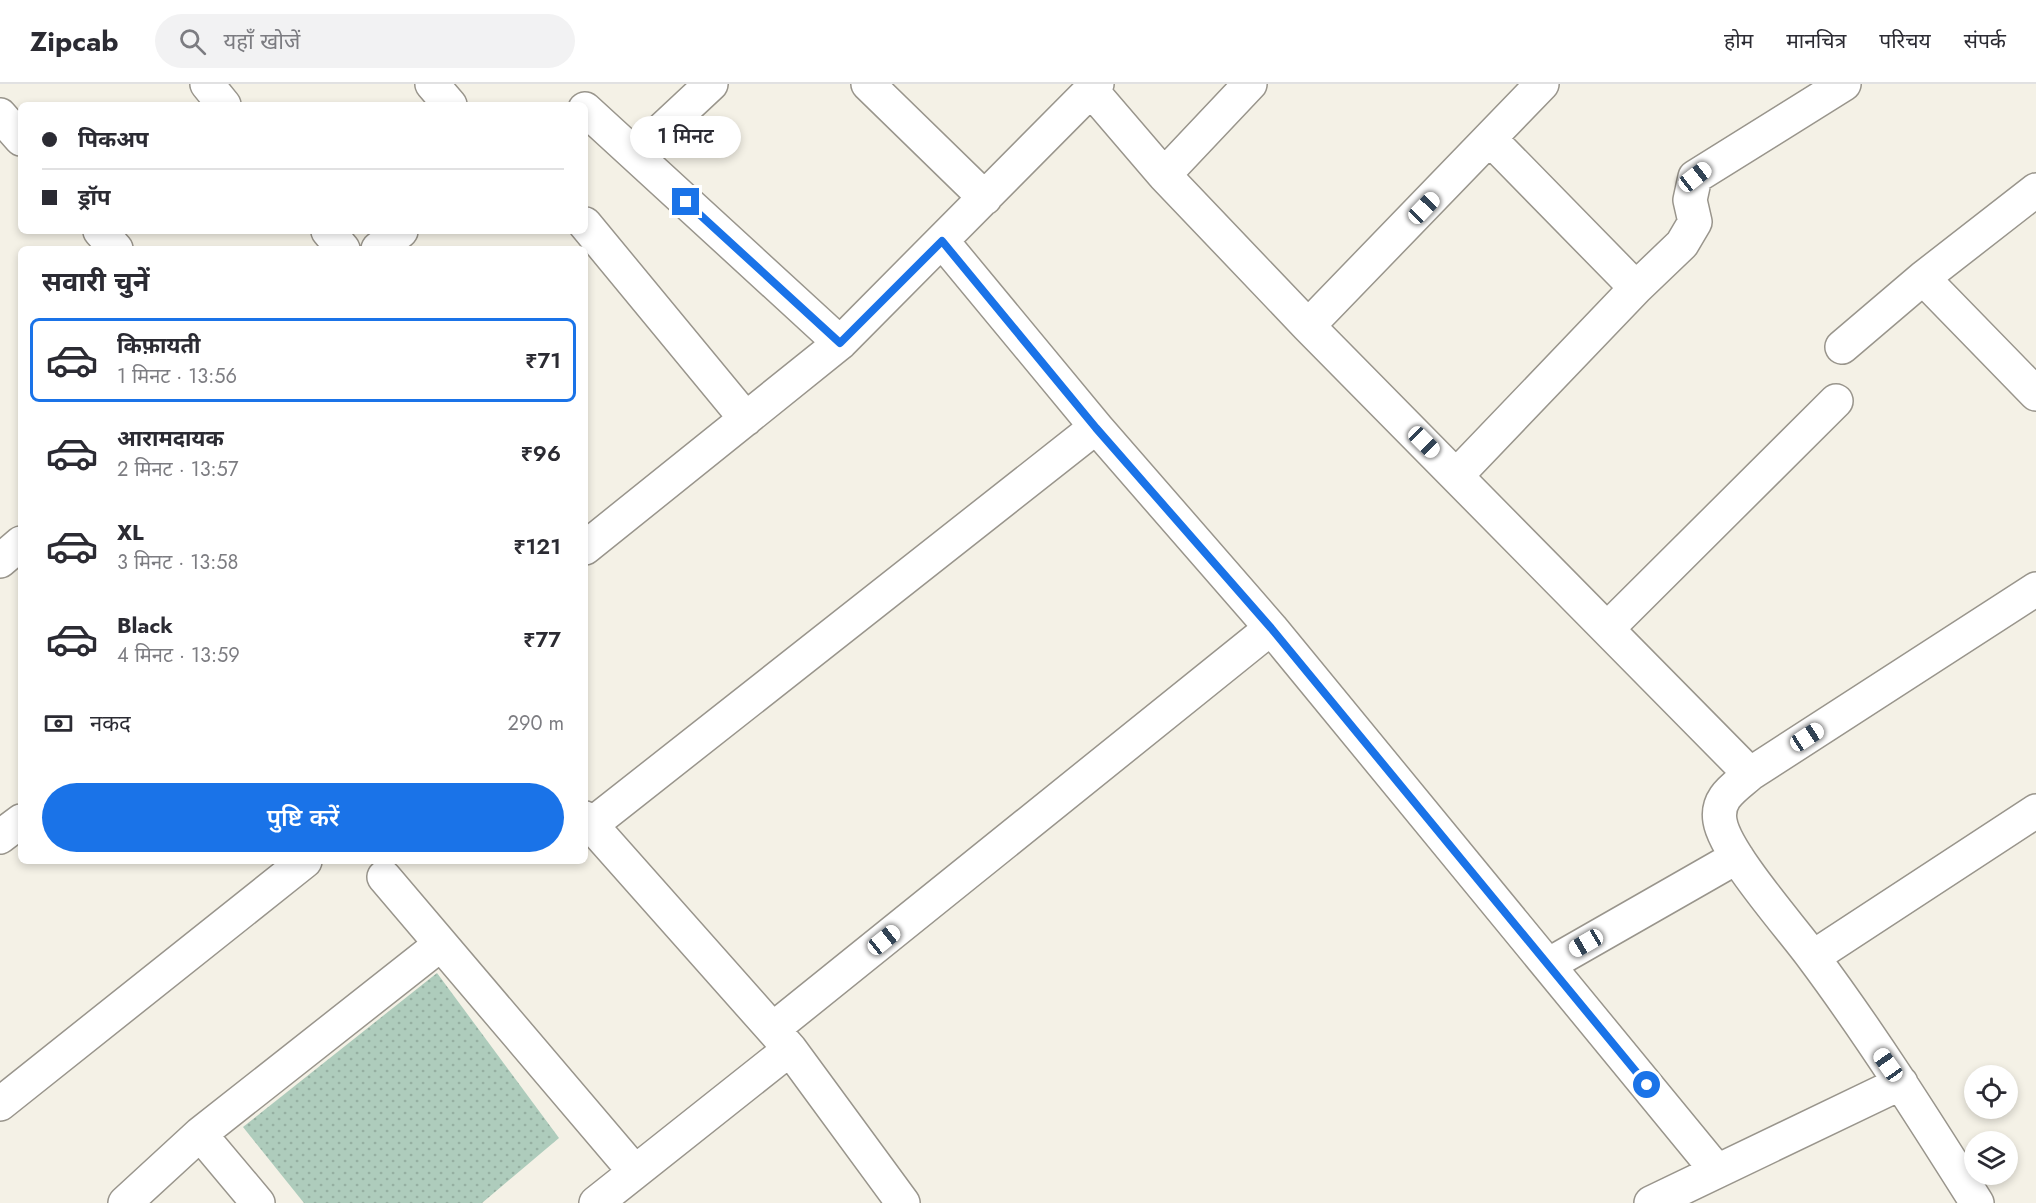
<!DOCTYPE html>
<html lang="hi">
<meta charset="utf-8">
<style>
:root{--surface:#fff;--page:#f2f2f3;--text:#2b2b33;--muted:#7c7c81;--line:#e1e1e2;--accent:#1a73e8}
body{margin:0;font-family:Jost,"Noto Sans Devanagari",sans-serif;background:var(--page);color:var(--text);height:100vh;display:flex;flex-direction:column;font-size:22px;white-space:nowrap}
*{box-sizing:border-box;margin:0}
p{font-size:20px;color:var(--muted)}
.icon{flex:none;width:33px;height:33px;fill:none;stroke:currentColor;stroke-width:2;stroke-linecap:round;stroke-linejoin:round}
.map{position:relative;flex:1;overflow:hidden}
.drawer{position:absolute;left:18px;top:162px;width:570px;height:618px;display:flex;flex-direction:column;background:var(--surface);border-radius:9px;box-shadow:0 3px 9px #0003}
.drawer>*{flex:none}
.hud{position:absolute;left:18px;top:18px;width:570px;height:132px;border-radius:9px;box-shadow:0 3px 9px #0003;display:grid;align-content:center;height:132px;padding:0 24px;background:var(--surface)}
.tools{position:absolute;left:1964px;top:981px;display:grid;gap:12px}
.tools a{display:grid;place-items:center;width:54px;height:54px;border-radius:50%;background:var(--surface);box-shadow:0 3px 9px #0003;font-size:30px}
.end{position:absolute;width:27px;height:27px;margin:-14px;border:8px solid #1a73e8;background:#fff;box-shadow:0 0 0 3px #fff}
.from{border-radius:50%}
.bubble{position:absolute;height:42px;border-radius:21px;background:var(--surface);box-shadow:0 3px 9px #0003;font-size:20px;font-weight:600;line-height:42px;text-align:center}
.car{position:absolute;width:18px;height:36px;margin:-18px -9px;border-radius:8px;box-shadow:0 0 4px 2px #0007;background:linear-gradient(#fff 24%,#345 0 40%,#fff 0 76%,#345 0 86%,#fff 0)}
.hud b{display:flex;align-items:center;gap:21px;height:57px;font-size:22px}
.hud b+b{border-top:2px solid var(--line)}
.hud i{width:15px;height:15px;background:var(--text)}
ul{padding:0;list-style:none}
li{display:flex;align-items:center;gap:18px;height:84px;margin:0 12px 9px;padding:0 12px;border:3px solid transparent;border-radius:9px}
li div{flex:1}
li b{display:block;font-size:22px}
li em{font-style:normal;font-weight:600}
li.active{border-color:var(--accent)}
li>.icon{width:54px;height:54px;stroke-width:1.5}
h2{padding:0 24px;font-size:27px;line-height:72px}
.pay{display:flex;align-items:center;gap:15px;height:66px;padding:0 24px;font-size:22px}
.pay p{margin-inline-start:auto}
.button{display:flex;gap:12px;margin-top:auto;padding:12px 24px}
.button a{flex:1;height:69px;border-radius:36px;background:var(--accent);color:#fff;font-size:24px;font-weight:600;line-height:69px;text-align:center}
header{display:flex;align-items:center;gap:36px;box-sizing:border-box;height:84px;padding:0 30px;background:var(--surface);border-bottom:2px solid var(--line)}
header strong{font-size:28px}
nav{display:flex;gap:33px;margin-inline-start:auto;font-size:21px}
.search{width:420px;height:54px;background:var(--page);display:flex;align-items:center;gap:15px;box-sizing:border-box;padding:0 21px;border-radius:33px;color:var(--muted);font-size:22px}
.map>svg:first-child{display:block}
.park{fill:url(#park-dots)}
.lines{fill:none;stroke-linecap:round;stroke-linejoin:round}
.minor-casing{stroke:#99958c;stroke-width:36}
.minor{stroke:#fff;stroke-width:33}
.route{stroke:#1a73e8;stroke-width:8}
</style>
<header>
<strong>Zipcab</strong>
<div class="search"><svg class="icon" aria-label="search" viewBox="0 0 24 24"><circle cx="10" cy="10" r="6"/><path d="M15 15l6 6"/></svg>यहाँ खोजें</div>
<nav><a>होम</a><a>मानचित्र</a><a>परिचय</a><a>संपर्क</a></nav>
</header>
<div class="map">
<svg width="2036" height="1119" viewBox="0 0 2036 1119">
<defs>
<pattern id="park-dots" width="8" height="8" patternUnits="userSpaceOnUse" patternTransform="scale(1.5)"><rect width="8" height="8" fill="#aeccbc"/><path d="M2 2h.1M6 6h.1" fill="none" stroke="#95afa1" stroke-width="1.8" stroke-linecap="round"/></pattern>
</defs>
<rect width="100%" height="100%" fill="#f4f1e6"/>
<!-- park -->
<path class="park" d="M 437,889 L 559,1054 L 482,1119 L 304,1119 L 243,1043 Z"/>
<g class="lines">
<defs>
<path id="minor" d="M 207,0 L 224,21
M 432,0 L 450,21
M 868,0 L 985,114
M 1092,7 L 1164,91 L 1308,242 L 1750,690
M 585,25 L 840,259
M 0,31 L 21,55
M 1491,56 L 1636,204
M 635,71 L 711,0
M 1164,91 L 1250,0
M 585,140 L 746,335
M 100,147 L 116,165
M 328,147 L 343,165
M 942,157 L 1096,343 L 1271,544 L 1717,1087
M 378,165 L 401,147
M 1923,194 L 2036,310
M 1308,242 L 1542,0
M 1842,263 L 1923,194 L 2036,106
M 1457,391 L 1636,204 L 1682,160 L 1695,138 L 1690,116 L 1695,93 L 1844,0
M 585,464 L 840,259 L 1097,0
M 0,477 L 21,459
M 1607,545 L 1836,317
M 585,734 L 790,965 L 903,1119
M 591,741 L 1096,343
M 0,753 L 21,737
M 384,793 L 635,1088
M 1813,873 L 2036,727
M 1548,881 L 1737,773
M 773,945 L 1271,544
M 0,1020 L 305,777
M 200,1050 L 258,1119
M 125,1119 L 200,1050 L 441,860
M 596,1119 L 790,965
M 1651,1119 L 1901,999
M 1977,1119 C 1924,1035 1871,951 1812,872 C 1790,842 1725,769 1720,737 C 1716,714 1734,704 1750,690 L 2036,505"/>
</defs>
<!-- minor casing -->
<use href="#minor" class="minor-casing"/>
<!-- minor -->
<use href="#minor" class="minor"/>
</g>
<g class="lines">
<!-- route -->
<path class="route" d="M 686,118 L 840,259 L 942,157 L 1096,344 L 1271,544 L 1647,1001"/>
</g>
</svg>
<div class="tools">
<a><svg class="icon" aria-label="locate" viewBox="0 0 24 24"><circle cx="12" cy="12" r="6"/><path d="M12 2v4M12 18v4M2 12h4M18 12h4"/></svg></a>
<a><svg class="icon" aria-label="layers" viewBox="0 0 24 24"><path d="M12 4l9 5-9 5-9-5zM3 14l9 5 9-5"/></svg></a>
</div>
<i class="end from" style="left:1647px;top:1001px"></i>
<i class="end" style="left:686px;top:118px"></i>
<div class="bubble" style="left:630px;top:32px;width:111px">1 मिनट</div>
<i class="car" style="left:1695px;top:93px;rotate:52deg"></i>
<i class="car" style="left:1424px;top:124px;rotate:44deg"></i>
<i class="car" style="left:1424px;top:358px;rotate:135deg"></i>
<i class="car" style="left:1807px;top:653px;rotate:57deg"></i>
<i class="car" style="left:884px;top:856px;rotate:51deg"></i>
<i class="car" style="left:1586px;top:859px;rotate:240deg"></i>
<i class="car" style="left:1888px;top:981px;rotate:325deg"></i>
<div class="hud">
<b><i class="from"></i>पिकअप</b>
<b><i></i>ड्रॉप</b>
</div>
<section class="drawer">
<h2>सवारी चुनें</h2>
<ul>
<li class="active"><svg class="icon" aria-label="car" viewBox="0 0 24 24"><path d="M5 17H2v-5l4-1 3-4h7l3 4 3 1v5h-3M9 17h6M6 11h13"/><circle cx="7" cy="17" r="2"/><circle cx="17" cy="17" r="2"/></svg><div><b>किफ़ायती</b><p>1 मिनट · 13:56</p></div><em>₹71</em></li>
<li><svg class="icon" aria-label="car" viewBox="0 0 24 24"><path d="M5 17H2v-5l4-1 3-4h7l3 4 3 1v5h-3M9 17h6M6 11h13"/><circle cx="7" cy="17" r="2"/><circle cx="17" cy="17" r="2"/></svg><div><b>आरामदायक</b><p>2 मिनट · 13:57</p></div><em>₹96</em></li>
<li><svg class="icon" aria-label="car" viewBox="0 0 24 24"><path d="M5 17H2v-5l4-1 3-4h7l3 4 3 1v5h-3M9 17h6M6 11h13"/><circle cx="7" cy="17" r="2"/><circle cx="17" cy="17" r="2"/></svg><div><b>XL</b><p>3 मिनट · 13:58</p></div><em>₹121</em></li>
<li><svg class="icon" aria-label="car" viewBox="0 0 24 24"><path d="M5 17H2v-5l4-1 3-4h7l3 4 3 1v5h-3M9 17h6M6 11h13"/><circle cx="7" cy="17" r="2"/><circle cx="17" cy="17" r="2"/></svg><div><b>Black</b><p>4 मिनट · 13:59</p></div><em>₹77</em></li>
</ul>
<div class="pay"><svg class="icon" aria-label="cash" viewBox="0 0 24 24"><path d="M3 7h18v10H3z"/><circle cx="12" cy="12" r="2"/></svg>नकद<p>290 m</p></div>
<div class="button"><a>पुष्टि करें</a></div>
</section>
</div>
